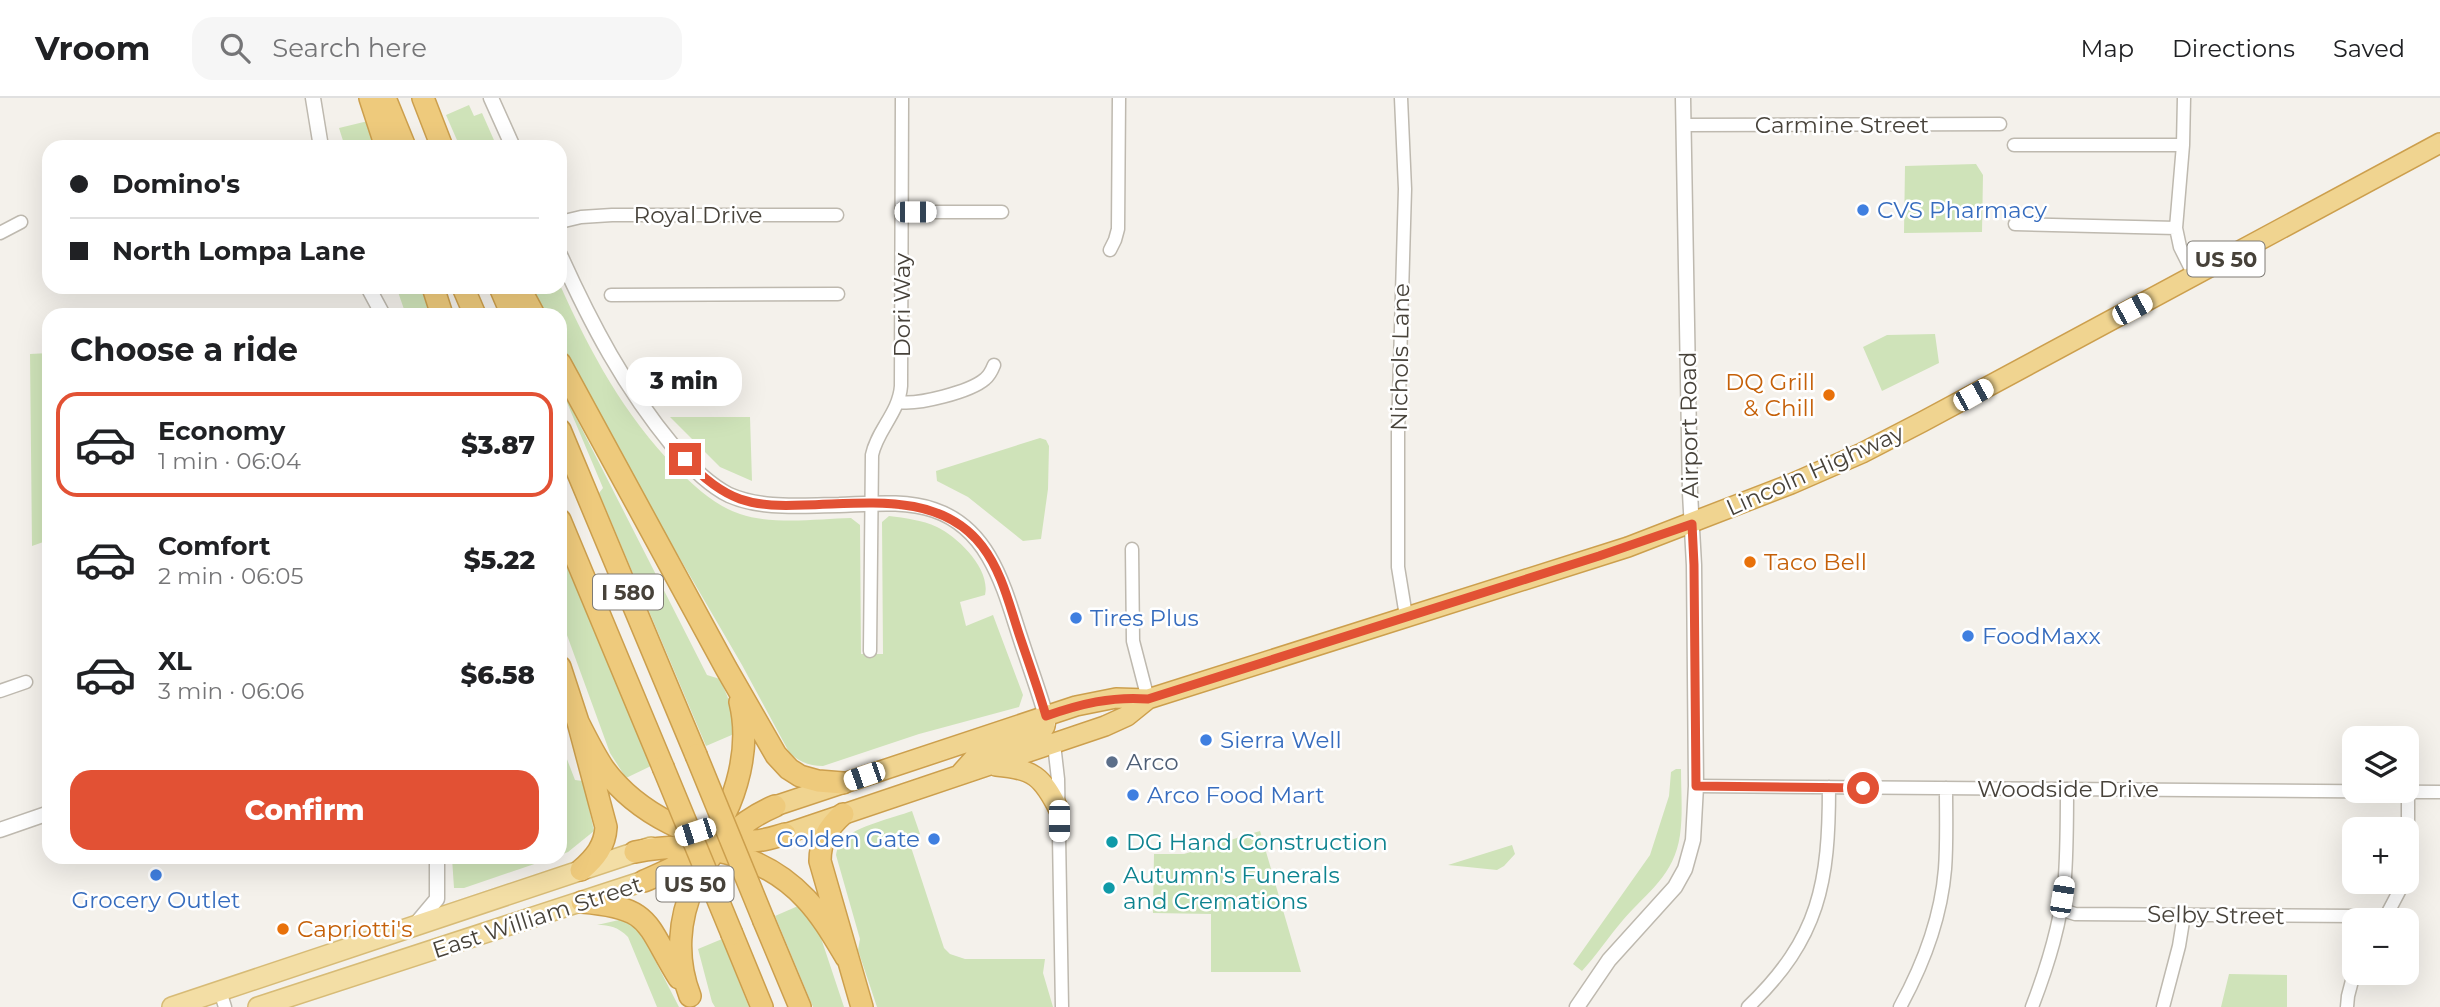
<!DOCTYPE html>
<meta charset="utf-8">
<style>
:root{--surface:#fff;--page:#f6f6f6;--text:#202124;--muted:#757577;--line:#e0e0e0;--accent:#e25134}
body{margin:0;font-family:Montserrat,sans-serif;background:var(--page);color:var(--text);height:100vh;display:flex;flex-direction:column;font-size:26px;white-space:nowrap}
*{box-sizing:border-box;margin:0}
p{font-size:23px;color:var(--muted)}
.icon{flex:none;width:38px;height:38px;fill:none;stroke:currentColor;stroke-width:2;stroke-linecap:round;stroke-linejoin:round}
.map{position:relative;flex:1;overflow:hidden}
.panel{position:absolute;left:42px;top:210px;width:525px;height:556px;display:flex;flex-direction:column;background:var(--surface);border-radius:21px;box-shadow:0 7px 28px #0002}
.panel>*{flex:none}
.top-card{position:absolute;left:42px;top:42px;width:525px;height:154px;border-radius:21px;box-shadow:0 7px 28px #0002;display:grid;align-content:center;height:154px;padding:0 28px;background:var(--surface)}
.controls{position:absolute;left:2342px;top:628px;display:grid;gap:14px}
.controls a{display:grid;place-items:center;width:77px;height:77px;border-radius:14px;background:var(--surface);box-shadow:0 7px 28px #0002;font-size:35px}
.end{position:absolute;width:32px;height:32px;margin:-16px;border:9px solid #e25134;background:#fff;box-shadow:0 0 0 4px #fff}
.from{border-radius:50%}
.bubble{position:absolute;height:49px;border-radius:21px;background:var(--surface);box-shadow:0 7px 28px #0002;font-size:23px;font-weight:800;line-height:49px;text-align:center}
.car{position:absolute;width:21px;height:42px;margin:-21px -10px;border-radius:9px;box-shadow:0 0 5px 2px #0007;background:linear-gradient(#fff 24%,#345 0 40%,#fff 0 76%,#345 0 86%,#fff 0)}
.top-card b{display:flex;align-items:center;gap:24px;height:66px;font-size:26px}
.top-card b+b{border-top:2px solid var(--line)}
.top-card i{width:18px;height:18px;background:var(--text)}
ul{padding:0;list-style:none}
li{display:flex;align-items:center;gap:21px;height:105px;margin:0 14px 10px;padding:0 14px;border:4px solid transparent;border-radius:21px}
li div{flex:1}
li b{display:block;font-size:26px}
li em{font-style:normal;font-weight:800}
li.active{border-color:var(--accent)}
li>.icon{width:63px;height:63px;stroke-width:1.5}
h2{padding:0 28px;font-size:32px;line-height:84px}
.action{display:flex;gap:14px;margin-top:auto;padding:14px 28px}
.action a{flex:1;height:80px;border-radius:21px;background:var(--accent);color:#fff;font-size:28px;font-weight:800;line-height:80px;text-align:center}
header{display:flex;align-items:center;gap:42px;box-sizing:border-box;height:98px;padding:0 35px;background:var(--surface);border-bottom:2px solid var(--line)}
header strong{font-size:33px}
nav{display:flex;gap:38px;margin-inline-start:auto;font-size:24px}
.search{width:490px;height:63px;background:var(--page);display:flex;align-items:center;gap:18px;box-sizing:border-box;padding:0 24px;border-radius:21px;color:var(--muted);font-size:26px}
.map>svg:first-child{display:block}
.green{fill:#cfe3b9}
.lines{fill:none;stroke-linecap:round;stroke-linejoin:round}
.minor-casing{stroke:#beb9af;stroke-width:15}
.tertiary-casing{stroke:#beb9af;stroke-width:17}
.primary-casing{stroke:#d7bb76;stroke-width:22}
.trunk-casing{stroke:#cc9f4d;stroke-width:22}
.motorway-casing{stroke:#cc9f4d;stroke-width:24}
.minor{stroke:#fff;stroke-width:12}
.tertiary{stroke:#fff;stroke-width:14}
.primary{stroke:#f3dea5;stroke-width:19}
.trunk{stroke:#f0d490;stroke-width:19}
.motorway{stroke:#eeca7c;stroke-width:21}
.motorway-bridge-casing{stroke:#cc9f4d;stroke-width:24;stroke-linecap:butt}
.motorway-bridge{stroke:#eeca7c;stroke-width:21}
.route{stroke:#e25134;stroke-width:9}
.shop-dot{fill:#3f7fe0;stroke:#fff;stroke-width:2.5}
.food-dot{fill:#e8710a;stroke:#fff;stroke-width:2.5}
.service-dot{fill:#5c6f8a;stroke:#fff;stroke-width:2.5}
.culture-dot{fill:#0f9aa8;stroke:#fff;stroke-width:2.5}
.labels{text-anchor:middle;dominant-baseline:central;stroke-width:5;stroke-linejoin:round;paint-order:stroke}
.shield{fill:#fff;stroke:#7e7b75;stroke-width:2}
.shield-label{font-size:21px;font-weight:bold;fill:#47423a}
.street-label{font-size:23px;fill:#47423a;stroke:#fff}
.shop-label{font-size:23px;fill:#366cbe;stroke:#fff;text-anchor:start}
.food-label{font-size:23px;fill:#c56008;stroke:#fff;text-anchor:start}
.service-label{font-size:23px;fill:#4e5e75;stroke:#fff;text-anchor:start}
.culture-label{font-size:23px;fill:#0d838f;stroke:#fff;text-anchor:start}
</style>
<header>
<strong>Vroom</strong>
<div class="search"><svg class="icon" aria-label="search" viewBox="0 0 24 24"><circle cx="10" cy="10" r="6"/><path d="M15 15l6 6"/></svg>Search here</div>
<nav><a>Map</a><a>Directions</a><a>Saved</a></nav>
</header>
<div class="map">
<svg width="2440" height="909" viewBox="0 0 2440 909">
<rect width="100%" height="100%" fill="#f4f1eb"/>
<!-- green -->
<path class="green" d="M 469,7 L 474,18 L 482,15 L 497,49 L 460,49 L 446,17 Z
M 368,23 L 377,49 L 345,49 L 339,30 Z
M 1976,66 L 1983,77 L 1982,134 L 1904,135 L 1905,68 Z
M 560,187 C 590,254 624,317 676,370 C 694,388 715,408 740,416 C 772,427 818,421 851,420 L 860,427 L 861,556 L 883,556 L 882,424 L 889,418 C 905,420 922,422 937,429 C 958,439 991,471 985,497 L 960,504 L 966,528 L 993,517 L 1023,597 L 1019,609 L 919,636 L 823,668 C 809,668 799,664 789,654 L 742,567 L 622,361 L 560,248 L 560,217 L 543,217 L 528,189 L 560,189 Z
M 389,189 L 424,189 L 433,217 L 406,217 L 398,194 L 390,194 Z
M 1935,236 L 1939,265 L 1882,293 L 1863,249 L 1887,237 Z
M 49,255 L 49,442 L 32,448 L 30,256 Z
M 560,288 L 707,577 L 720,581 L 731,607 L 734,636 L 706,648 L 599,395 L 603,390 Z
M 670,319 L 750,319 L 752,383 L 720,369 Z
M 1040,340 L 1046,342 L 1049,348 L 1048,391 L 1041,441 L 1023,443 L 968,399 L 937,383 L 936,373 Z
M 560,452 L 651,668 L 626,680 L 610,655 L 560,518 Z
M 560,643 L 575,682 L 583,683 L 594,733 L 568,754 L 560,757 Z
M 1676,671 L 1681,671 C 1681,693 1683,716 1680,737 C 1674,778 1648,793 1623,822 C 1609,838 1597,857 1582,873 L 1573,866 L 1650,757 L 1669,698 L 1671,674 Z
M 912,713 L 920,736 L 908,740 L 944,850 L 950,856 L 965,861 L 1045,861 L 1043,875 L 1053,909 L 877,909 L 858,852 L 860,841 L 836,757 C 837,752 838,746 843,742 C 856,728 893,720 912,713 Z
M 1260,733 L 1301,874 L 1211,874 L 1211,816 L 1153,815 L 1154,756 L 1184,756 Z
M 1512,747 L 1515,756 L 1504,768 L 1497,772 L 1448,767 Z
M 452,760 L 552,760 L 464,790 L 454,790 Z
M 798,808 L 820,837 L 844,909 L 813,909 L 775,818 Z
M 619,822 L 629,824 L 640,833 L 679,909 L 657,909 L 628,839 C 618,829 610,827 597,827 Z
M 722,841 L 749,909 L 715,909 L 712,904 L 698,851 Z
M 2229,876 L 2287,877 L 2287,909 L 2221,909 Z"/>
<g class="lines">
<defs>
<path id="minor" d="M 1401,0 L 1405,91 L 1398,335 L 1398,469 L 1406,518
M 2184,0 L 2183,47 L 2176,130 L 2180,149 L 2194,177
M 1683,27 L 2000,26
M 2014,47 L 2183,47
M 902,114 L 1002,114
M 560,124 L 581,119 L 612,117 L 837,117
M 2015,126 L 2176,130
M 0,135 L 21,124
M 1110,152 L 1115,142 L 1118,131 L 1119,0
M 611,197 L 838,196
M 899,304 C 918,307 970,294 985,281 C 990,277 992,272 994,267
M 1132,451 L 1133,543 L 1148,601
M 870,553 L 872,357 C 877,332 899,315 901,288 L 902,0
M 0,593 L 26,584
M 1054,646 L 1058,681 L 1062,909
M 1696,688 L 2440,694
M 2406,778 L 2408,773 L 2408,694
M 2060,811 L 2075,816 L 2357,818 L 2371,822
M 2384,822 L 2404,784
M 220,893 L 225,909
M 1748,909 C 1820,840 1829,784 1829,689
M 1900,909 C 1923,867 1941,820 1945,771 C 1947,745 1946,717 1946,690
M 2032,909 C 2048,867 2062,823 2065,778 C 2067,749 2067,720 2067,691
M 2163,909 L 2179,848 L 2184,817
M 2347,909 L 2348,898 L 2354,875"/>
<path id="tertiary" d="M 313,0 L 321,49
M 491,0 L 513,49
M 560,157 C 591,226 625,290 673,348 C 689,367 707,386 729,397 C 763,412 803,407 839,407 C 870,406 905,402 934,412 C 990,431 1004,490 1020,539 C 1029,567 1040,596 1048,625
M 368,189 L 383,217
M 0,732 L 49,715
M 416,826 L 437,801 L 437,760
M 1577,909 L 1609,862 L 1675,789 L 1685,771 L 1693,742 L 1696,688 L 1694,467 L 1690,395 L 1683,0"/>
<path id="primary" d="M 172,909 L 651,749
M 258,909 L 659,778"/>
<path id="trunk" d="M 996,668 C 1033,671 1042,678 1059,712
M 960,676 L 977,657 L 983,653 L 1042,633 L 1045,628 L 1046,618
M 775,708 L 1076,608 L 1116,600 L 1148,601 L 1628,449 L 1791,386 L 1862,355 L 1922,324 L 2440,45
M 785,736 L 1105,628 L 1127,618 L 1148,601"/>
<path id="motorway" d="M 370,0 L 386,49
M 385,0 L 405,49
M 423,0 L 442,49
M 433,189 L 442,217
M 463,189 L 475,217
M 500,189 L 512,217
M 519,189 L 534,217
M 560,265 L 726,570 L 776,657 L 789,671 L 800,678 L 818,683 L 843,685
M 560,332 L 696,657
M 560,422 L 663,669
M 560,569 L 578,624 L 606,729 C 605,748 595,760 581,772
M 578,624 C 586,640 594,656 604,671 C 636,714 698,748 753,743 C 764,743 774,739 785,736
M 843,716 C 828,729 820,743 820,763 L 862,909
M 635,754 C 696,741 762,754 806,801 C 822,818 834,839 846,859
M 644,783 C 662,775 681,768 696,754 C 734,721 752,653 740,604
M 582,804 C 653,810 645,825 679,880
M 764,823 L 800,909
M 732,836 L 762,909
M 690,898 C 661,823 702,739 775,708"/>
</defs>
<!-- minor casing -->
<use href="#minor" class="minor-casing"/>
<!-- tertiary casing -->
<use href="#tertiary" class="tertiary-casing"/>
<!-- primary casing -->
<use href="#primary" class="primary-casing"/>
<!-- trunk casing -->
<use href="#trunk" class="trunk-casing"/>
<!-- motorway casing -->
<use href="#motorway" class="motorway-casing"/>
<!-- minor -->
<use href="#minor" class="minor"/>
<!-- tertiary -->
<use href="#tertiary" class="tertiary"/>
<!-- primary -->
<use href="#primary" class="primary"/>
<!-- trunk -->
<use href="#trunk" class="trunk"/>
<!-- motorway -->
<use href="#motorway" class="motorway"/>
<defs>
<path id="motorway-bridge" d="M 696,657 L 764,823
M 663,669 L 732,836"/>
</defs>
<!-- motorway-bridge casing -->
<use href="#motorway-bridge" class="motorway-bridge-casing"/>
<!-- motorway-bridge -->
<use href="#motorway-bridge" class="motorway-bridge"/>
</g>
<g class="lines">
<!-- route -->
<path class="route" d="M 685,361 C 701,378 718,393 740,401 C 760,408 782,408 804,407 C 865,406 940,393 982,448 C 1002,474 1009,506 1019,536 C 1028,563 1038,590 1046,618 C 1080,606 1112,598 1148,601 L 1599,458 L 1692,426 L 1694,467 L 1696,688 L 1863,690"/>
</g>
<!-- markers -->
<g class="shop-dot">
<circle cx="1863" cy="112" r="7"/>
<circle cx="1076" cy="520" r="7"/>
<circle cx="1968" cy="538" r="7"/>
<circle cx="1206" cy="642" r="7"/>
<circle cx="1133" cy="697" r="7"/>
<circle cx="934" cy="741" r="7"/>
<circle cx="156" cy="777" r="7"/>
</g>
<g class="food-dot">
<circle cx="1829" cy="297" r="7"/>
<circle cx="1750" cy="464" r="7"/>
<circle cx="283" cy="831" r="7"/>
</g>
<circle class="service-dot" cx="1112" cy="664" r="7"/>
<g class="culture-dot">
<circle cx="1112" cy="744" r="7"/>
<circle cx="1109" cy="790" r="7"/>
</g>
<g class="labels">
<!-- shield labels -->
<g class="shield">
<rect x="2187.5" y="143.5" width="77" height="35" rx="5"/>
<rect x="593" y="476.5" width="70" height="35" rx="5"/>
<rect x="656.5" y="768.5" width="77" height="35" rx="5"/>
</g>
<g class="shield-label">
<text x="2226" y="161">US 50</text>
<text x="628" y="494">I 580</text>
<text x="695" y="786">US 50</text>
</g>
<!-- street labels -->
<g class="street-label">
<text x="1842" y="27">Carmine Street</text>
<text x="698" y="117">Royal Drive</text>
<text transform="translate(902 207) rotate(-90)">Dori Way</text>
<text transform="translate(1400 259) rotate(-89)">Nichols Lane</text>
<text transform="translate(1689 327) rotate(-91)">Airport Road</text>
<text transform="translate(1815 372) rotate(-24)">Lincoln Highway</text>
<text x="2068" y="691">Woodside Drive</text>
<text transform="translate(2216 817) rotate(1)">Selby Street</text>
<text transform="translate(537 819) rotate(-18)">East William Street</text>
</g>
<!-- shop labels -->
<g class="shop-label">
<text x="1877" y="112">CVS Pharmacy</text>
<text x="1090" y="520">Tires Plus</text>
<text x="1982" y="538">FoodMaxx</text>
<text x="1220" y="642">Sierra Well</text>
<text x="1147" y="697">Arco Food Mart</text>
<text x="920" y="741" text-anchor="end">Golden Gate</text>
<text x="156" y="802" text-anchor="middle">Grocery Outlet</text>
</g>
<!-- food labels -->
<g class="food-label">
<text x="1815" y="284" text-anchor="end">DQ Grill<tspan x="1815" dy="26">&amp; Chill</tspan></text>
<text x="1764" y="464">Taco Bell</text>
<text x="297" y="831">Capriotti's</text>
</g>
<!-- service labels -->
<g class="service-label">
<text x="1126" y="664">Arco</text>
</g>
<!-- culture labels -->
<g class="culture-label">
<text x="1126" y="744">DG Hand Construction</text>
<text x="1123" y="777">Autumn's Funerals<tspan x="1123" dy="26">and Cremations</tspan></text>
</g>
</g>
</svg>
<div class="controls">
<a><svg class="icon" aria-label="layers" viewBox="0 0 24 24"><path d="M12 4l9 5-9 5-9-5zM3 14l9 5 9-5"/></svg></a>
<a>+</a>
<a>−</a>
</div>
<i class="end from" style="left:1863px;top:690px"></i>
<i class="end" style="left:685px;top:361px"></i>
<div class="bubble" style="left:626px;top:259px;width:116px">3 min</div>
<i class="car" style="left:915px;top:114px;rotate:90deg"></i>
<i class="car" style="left:2132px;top:211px;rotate:62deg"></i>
<i class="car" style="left:1973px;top:297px;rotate:61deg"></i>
<i class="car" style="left:864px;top:678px;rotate:251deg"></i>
<i class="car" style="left:1059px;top:723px;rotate:180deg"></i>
<i class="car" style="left:695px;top:734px;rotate:252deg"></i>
<i class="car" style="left:2062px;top:799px;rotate:9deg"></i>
<div class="top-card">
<b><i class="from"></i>Domino's</b>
<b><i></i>North Lompa Lane</b>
</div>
<section class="panel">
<h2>Choose a ride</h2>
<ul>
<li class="active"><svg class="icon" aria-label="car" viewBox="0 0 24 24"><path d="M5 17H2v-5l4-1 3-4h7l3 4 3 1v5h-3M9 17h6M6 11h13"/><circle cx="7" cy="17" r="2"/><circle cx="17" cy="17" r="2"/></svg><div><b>Economy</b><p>1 min · 06:04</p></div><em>$3.87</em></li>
<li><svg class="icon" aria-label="car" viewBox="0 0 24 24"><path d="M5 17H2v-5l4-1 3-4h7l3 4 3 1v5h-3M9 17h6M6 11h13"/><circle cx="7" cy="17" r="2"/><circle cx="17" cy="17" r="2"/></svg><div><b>Comfort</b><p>2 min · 06:05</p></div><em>$5.22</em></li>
<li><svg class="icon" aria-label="car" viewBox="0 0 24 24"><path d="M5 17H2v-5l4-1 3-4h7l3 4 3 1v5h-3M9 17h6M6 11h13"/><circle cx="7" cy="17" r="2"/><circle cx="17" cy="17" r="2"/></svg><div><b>XL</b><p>3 min · 06:06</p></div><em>$6.58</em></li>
</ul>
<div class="action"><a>Confirm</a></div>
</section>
</div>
